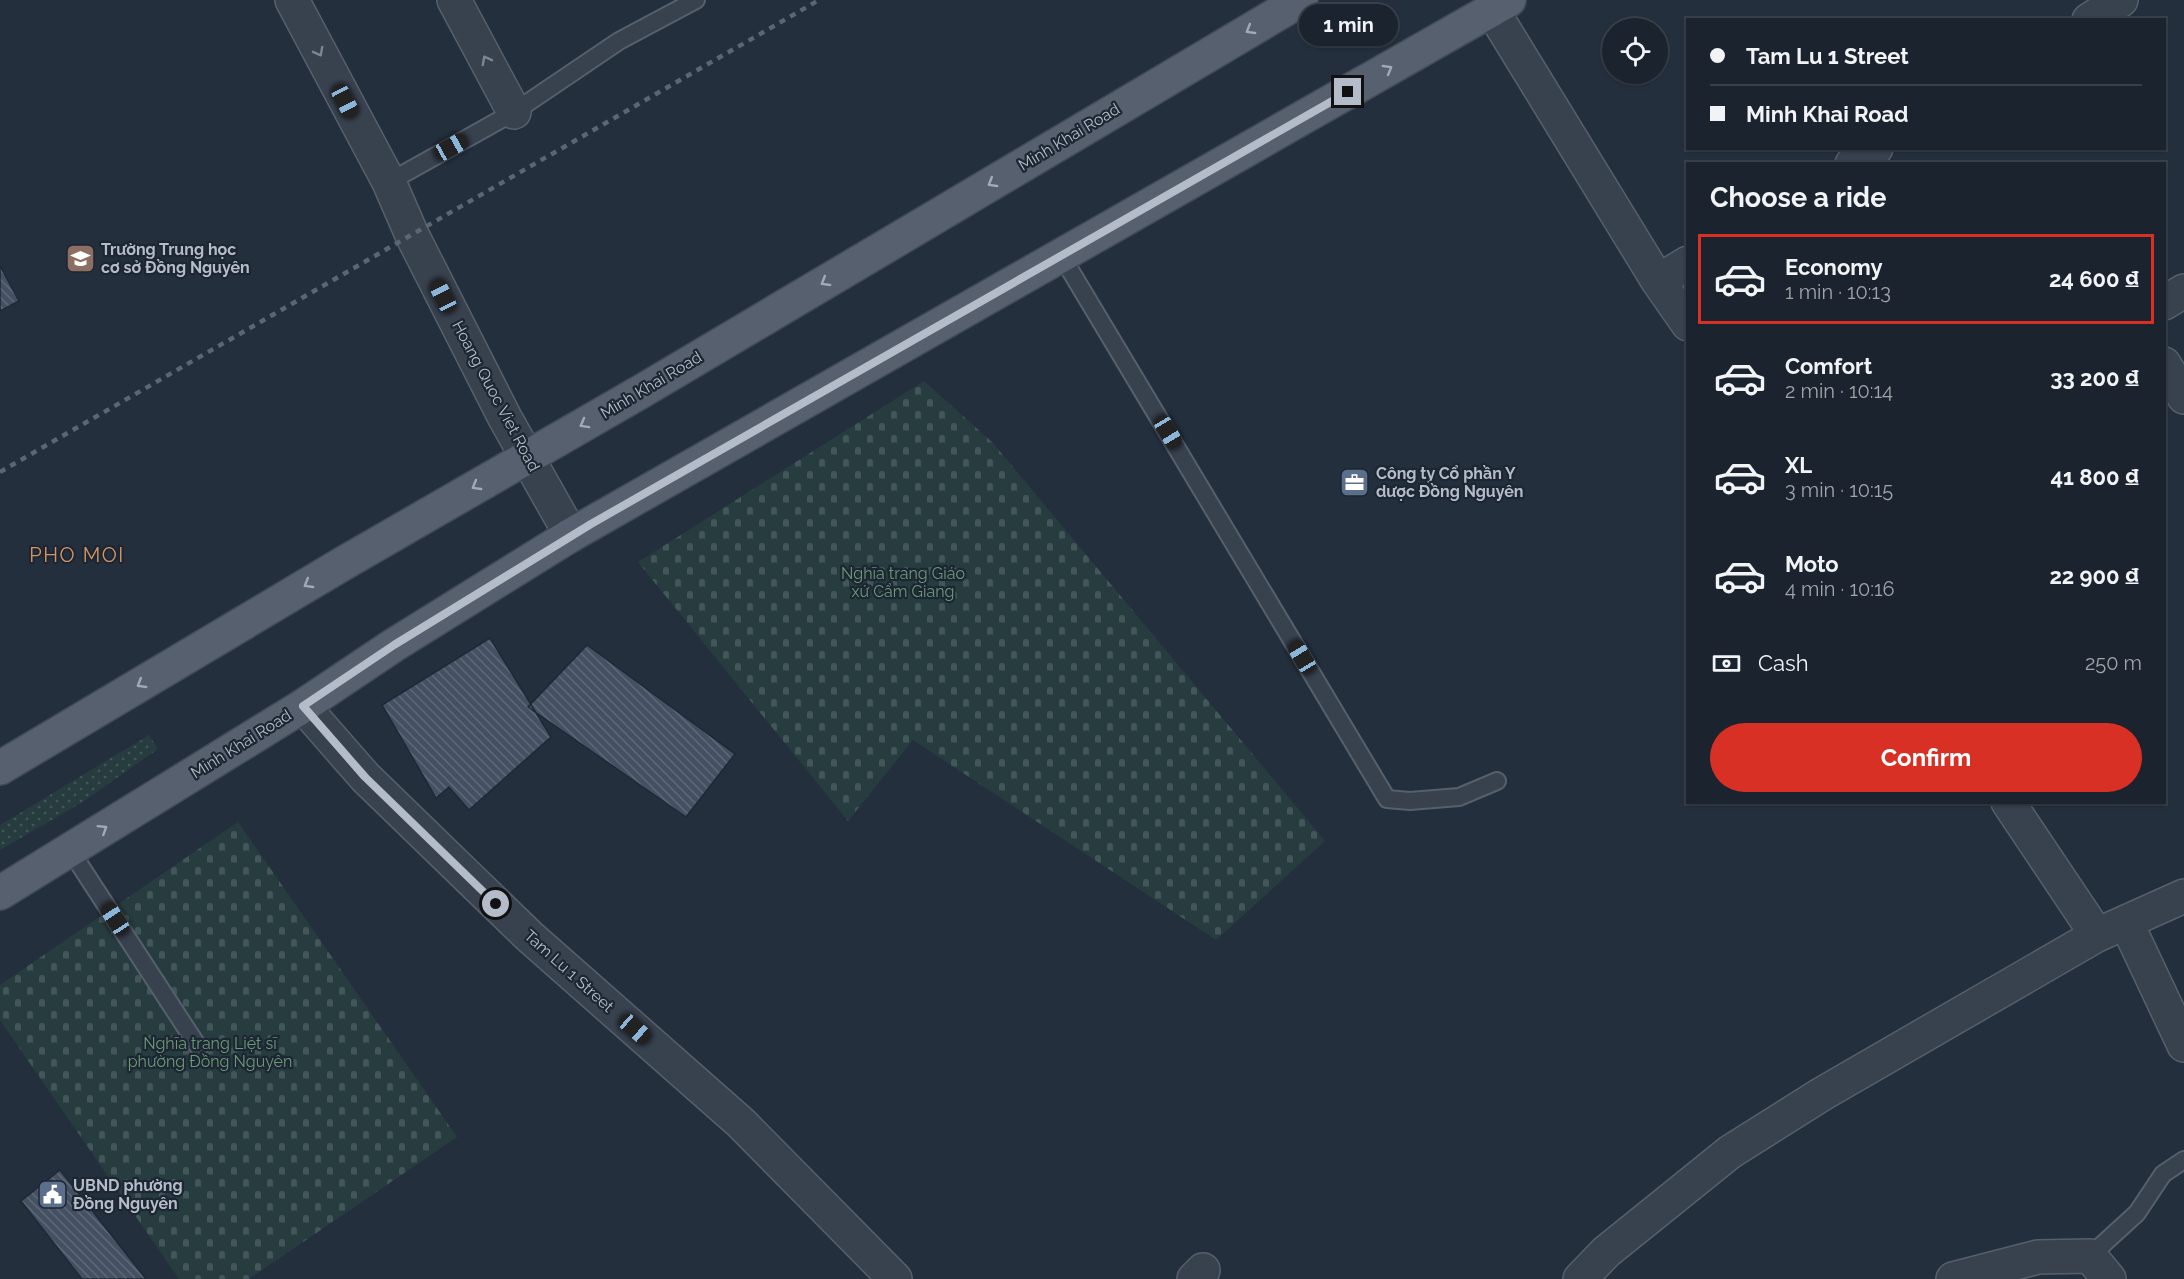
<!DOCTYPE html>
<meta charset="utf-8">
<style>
:root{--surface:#1b232e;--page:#282f3a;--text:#f1f3f6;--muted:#a0a4aa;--line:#39404a;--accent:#d93025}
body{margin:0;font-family:Raleway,sans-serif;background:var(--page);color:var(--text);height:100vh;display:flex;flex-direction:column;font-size:22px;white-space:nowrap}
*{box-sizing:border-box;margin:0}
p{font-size:20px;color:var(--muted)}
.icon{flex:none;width:33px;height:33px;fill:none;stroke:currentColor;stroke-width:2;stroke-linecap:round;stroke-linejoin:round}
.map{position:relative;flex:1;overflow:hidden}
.panel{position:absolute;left:1686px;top:162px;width:480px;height:642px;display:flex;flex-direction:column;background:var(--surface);border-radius:0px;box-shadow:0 2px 4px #0004,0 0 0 2px var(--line)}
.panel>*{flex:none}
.banner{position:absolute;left:1686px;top:18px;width:480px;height:132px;border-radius:0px;box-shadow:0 2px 4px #0004,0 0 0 2px var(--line);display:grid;align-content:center;height:132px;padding:0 24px;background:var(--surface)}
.buttons{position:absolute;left:1602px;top:18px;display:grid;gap:12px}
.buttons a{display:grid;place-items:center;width:66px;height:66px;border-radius:50%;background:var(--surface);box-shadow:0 2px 4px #0004,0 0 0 2px var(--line);font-size:30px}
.end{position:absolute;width:27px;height:27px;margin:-14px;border:8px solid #b4bcc9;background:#111;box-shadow:0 0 0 3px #111}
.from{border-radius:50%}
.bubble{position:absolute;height:42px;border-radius:21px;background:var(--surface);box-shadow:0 2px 4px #0004,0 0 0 2px var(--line);font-size:20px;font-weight:700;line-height:42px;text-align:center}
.car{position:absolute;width:18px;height:36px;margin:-18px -9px;border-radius:8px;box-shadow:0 0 4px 2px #0007;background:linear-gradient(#222 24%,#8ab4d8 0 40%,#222 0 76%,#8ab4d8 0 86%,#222 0)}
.banner b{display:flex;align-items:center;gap:21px;height:57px;font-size:22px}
.banner b+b{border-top:2px solid var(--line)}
.banner i{width:15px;height:15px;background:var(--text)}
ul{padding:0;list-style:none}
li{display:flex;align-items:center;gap:18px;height:90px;margin:0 12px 9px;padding:0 12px;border:3px solid transparent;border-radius:0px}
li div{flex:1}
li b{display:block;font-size:22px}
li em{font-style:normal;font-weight:700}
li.on{border-color:var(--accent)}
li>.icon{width:54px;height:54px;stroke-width:1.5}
h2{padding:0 24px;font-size:27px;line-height:72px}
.pay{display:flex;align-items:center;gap:15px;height:66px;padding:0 24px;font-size:22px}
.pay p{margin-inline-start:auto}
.cta{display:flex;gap:12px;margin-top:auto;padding:12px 24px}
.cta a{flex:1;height:69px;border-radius:36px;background:var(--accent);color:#fff;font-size:24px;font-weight:700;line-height:69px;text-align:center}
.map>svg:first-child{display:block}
.grass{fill:url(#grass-dots)}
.cemetery{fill:url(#cemetery-stones)}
.building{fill:url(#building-back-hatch);stroke:#1f2835;stroke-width:1.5}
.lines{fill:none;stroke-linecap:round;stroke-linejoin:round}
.service-casing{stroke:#565f6c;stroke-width:20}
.minor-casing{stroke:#565f6c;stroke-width:36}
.tertiary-casing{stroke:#565f6c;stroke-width:36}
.primary-casing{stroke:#414a57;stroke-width:36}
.service{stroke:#38414e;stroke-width:16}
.minor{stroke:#38414e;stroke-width:33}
.tertiary{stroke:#38414e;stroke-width:33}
.primary{stroke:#56606e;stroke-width:33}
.rail{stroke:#5a6575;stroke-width:4.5;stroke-dasharray:6 6;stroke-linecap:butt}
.oneway{stroke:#a1aab7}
.oneway2{stroke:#7c8592}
.route{stroke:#b4bcc9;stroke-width:8}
.labels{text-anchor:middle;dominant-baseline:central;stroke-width:4.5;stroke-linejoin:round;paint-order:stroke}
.street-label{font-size:16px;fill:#b4bcc9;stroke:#1d2633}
.poi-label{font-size:16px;font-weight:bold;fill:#b4bcc9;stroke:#1d2633;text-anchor:start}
.park-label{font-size:16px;fill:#6b9a76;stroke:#1d2633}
.quarter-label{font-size:20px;letter-spacing:1.5px;fill:#d59563;stroke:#1d2633}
</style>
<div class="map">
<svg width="2184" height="1279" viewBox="0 0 2184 1279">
<defs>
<pattern id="grass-dots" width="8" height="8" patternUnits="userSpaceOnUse" patternTransform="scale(1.5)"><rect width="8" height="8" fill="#263c3f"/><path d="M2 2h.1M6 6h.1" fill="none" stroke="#435659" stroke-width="1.8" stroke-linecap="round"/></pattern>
<pattern id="cemetery-stones" width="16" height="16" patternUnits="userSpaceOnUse" patternTransform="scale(1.5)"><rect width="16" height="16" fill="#263c3f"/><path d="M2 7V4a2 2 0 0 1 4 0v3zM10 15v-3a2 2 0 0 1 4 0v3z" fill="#435659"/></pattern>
<pattern id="building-back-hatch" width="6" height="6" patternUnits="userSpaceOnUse" patternTransform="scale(1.5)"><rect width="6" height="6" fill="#455162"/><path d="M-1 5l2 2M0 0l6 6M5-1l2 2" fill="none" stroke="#5d6877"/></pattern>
</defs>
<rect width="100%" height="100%" fill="#242f3e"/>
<!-- grass -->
<path class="grass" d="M 149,735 L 158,749 L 81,803 L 0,850 L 0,825 Z"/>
<!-- cemetery -->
<path class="cemetery" d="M 924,381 L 993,443 L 1325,841 L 1216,940 L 913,740 L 848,821 L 638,562 Z
M 238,822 L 457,1137 L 249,1279 L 179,1279 L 0,1020 L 0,985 Z"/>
<!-- building -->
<path class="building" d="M 0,266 L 19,301 L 0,311 Z
M 490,638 L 551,737 L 469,810 L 449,787 L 436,798 L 382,705 Z
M 587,645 L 735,754 L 686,817 L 528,707 Z
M 60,1170 L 146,1279 L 82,1279 L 21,1201 Z"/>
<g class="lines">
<defs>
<path id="service" d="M 389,182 L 514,112 L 619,41 L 696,0
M 1061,255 L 1387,799 L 1410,801 L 1459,797 L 1497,781
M 70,850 L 199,1048
M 2090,1256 L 2137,1213 L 2163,1174 L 2184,1160"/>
<path id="minor" d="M 1492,10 L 1658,281 L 1688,324
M 2089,20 L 2121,0
M 1852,164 L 1876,148
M 1658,281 L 1688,263
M 2164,303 L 2184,291
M 2164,364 L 2184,397
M 303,706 L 365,777 L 529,936 L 741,1123 L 895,1279
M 2008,802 L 2097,935
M 2126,922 L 2184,1045
M 1194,1279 L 1203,1270
M 1580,1279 L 1606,1252 L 1730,1152 L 1822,1094 L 2097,935 L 2184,896
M 1953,1279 L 2038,1257 L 2090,1256 L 2109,1279"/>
<path id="tertiary" d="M 292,0 L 389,182 L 412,235 L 505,418 L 571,535
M 454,0 L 514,112"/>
<path id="primary" d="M 0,768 L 344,563 L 642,391 L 1301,0
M 0,893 L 303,706 L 394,645 L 571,535 L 1509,0"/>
</defs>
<!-- service casing -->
<use href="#service" class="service-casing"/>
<!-- minor casing -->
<use href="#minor" class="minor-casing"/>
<!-- tertiary casing -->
<use href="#tertiary" class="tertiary-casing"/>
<!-- primary casing -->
<use href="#primary" class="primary-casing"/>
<!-- service -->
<use href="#service" class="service"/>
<!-- minor -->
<use href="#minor" class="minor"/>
<!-- tertiary -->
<use href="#tertiary" class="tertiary"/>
<!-- primary -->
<use href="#primary" class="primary"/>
<!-- rail -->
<path class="rail" d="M 0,472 L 819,0"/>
</g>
<!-- one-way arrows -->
<defs><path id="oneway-chevron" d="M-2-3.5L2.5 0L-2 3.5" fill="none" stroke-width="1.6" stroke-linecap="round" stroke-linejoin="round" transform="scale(1.5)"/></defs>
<g class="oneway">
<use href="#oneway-chevron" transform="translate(1250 30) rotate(149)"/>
<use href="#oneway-chevron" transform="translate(1388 69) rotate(-30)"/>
<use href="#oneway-chevron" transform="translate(992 183) rotate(149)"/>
<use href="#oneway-chevron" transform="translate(825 282) rotate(149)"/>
<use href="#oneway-chevron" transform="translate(584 424) rotate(151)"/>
<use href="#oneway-chevron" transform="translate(476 486) rotate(150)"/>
<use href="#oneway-chevron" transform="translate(308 584) rotate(149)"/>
<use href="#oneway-chevron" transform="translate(141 684) rotate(149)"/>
<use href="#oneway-chevron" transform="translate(103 829) rotate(-32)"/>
</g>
<g class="oneway2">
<use href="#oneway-chevron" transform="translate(319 52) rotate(62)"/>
<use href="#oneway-chevron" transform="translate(486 60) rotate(-118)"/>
</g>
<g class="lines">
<!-- route -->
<path class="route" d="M 496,904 L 365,777 L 303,706 L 394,645 L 591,524 L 1348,92"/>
</g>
<!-- icons -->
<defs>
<symbol id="school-square" viewBox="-11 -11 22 22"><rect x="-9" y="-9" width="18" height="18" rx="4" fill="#8d6e63" stroke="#1d2633"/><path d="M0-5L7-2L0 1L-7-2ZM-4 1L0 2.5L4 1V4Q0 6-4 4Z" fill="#fff"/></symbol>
<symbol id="office-square" viewBox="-11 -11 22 22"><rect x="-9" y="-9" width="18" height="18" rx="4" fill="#5c6f8a" stroke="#1d2633"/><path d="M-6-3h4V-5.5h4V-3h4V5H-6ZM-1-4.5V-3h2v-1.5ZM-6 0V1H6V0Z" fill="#fff"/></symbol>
<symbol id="civic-square" viewBox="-11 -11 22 22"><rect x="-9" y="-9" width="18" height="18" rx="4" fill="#5c6f8a" stroke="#1d2633"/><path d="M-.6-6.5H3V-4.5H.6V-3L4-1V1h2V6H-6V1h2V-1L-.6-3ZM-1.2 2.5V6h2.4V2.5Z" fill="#fff"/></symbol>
</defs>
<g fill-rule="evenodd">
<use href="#school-square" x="64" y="242" width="33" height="33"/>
<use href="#office-square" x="1338" y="466" width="33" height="33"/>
<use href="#civic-square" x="36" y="1178" width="33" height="33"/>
</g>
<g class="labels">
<!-- street labels -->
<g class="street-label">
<text transform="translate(1069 137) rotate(-31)">Minh Khai Road</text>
<text transform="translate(651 385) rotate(-31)">Minh Khai Road</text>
<text transform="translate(496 396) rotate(62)">Hoang Quoc Viet Road</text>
<text transform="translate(241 744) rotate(-32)">Minh Khai Road</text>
<text transform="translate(569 971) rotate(42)">Tam Lu 1 Street</text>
</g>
<!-- poi labels -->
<g class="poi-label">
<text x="101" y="249">Trường Trung học<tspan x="101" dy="18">cơ sở Đồng Nguyên</tspan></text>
<text x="1376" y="473">Công ty Cổ phần Y<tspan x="1376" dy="18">dược Đồng Nguyên</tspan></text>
<text x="73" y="1185">UBND phường<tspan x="73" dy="18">Đồng Nguyên</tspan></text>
</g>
<!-- park labels -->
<g class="park-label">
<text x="903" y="573">Nghĩa trang Giáo<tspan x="903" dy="18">xứ Cẩm Giang</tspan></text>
<text x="210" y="1043">Nghĩa trang Liệt sĩ<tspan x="210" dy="18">phường Đồng Nguyên</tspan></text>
</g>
<!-- quarter labels -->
<g class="quarter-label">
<text x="77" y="555">PHO MOI</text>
</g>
</g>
</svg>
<div class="buttons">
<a><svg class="icon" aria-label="locate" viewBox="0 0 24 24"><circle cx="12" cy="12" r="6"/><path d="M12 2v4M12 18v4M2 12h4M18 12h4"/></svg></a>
</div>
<i class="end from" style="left:496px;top:904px"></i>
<i class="end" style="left:1348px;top:92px"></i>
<div class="bubble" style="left:1299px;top:4px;width:99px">1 min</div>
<i class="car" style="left:345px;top:101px;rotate:152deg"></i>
<i class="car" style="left:451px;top:147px;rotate:61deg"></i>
<i class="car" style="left:443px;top:296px;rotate:333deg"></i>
<i class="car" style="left:1168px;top:432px;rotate:149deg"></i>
<i class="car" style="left:1302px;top:657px;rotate:329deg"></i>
<i class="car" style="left:115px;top:919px;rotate:327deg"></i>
<i class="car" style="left:635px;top:1029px;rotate:131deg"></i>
<div class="banner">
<b><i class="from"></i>Tam Lu 1 Street</b>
<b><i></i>Minh Khai Road</b>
</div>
<section class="panel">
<h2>Choose a ride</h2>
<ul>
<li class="on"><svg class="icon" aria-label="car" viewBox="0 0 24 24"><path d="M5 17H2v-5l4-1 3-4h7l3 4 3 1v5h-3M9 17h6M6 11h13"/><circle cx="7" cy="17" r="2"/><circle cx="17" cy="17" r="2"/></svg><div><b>Economy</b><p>1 min · 10:13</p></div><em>24 600 ₫</em></li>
<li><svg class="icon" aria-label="car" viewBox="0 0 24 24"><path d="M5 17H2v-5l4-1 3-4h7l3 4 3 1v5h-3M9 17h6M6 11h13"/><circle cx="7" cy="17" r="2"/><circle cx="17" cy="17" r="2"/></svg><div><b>Comfort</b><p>2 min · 10:14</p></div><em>33 200 ₫</em></li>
<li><svg class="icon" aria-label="car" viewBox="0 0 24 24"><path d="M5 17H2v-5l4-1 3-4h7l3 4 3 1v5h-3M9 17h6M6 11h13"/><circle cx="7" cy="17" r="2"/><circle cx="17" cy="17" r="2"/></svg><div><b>XL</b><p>3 min · 10:15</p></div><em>41 800 ₫</em></li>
<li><svg class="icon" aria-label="car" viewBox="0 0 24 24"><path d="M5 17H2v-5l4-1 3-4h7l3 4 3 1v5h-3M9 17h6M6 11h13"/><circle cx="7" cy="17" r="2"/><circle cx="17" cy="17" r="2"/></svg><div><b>Moto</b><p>4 min · 10:16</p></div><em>22 900 ₫</em></li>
</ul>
<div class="pay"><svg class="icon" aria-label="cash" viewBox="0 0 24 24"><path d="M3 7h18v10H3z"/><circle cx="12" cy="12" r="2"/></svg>Cash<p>250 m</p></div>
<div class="cta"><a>Confirm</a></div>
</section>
</div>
